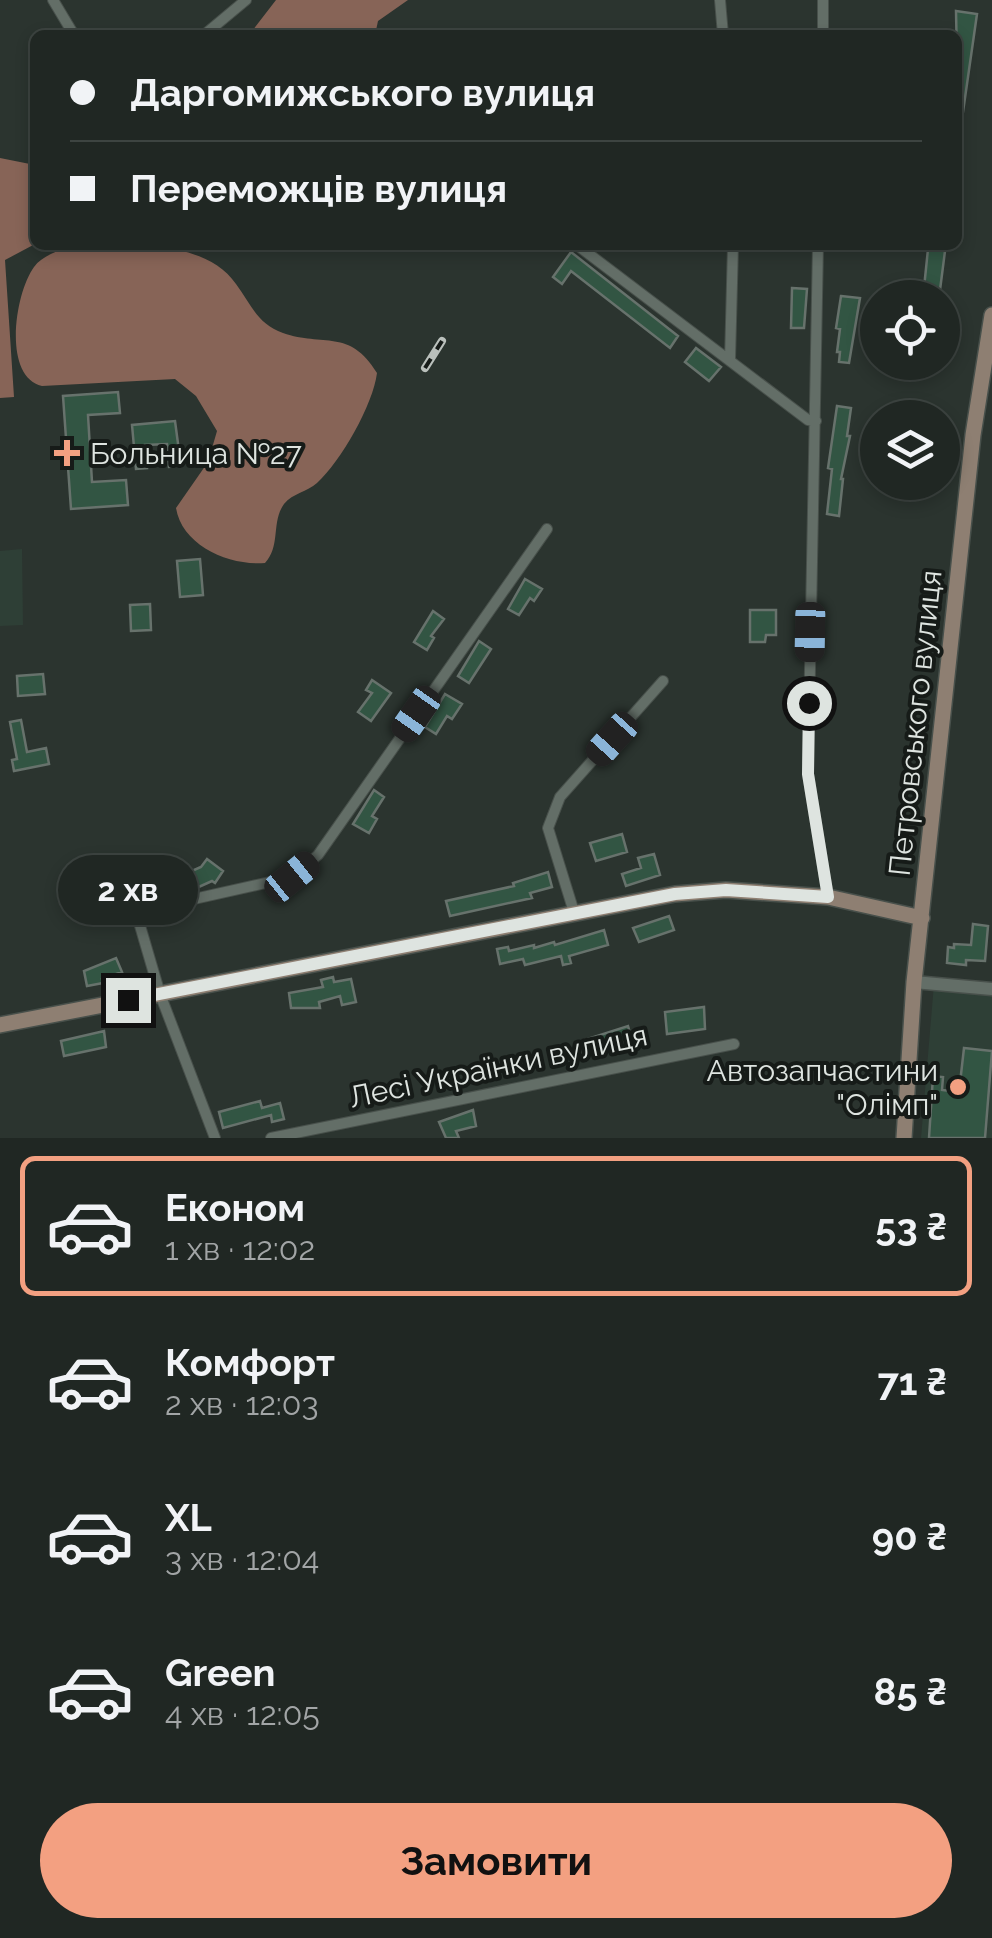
<!DOCTYPE html>
<html lang="uk">
<meta charset="utf-8">
<style>
:root{--surface:#202723;--page:#2d3330;--text:#f1f3f6;--muted:#a2a5a6;--line:#3d4441;--accent:#f3a081}
body{margin:0;font-family:Raleway,sans-serif;background:var(--page);color:var(--text);height:100vh;display:flex;flex-direction:column;font-size:38px;white-space:nowrap}
*{box-sizing:border-box;margin:0}
p{font-size:32px;color:var(--muted)}
.icon{flex:none;width:55px;height:55px;fill:none;stroke:currentColor;stroke-width:2;stroke-linecap:round;stroke-linejoin:round}
.map{position:relative;height:1138px;overflow:hidden}
.sheet{display:flex;flex-direction:column;background:var(--surface);flex:1}
.sheet>*{flex:none}
.guide{position:absolute;left:30px;top:30px;width:932px;height:220px;border-radius:15px;box-shadow:0 5px 15px #0003,0 0 0 2px var(--line);display:grid;align-content:center;height:220px;padding:0 40px;background:var(--surface)}
.buttons{position:absolute;left:860px;top:280px;display:grid;gap:20px}
.buttons a{display:grid;place-items:center;width:100px;height:100px;border-radius:50%;background:var(--surface);box-shadow:0 5px 15px #0003,0 0 0 2px var(--line);font-size:50px}
.end{position:absolute;width:45px;height:45px;margin:-22px;border:12px solid #dee4e0;background:#111;box-shadow:0 0 0 5px #111}
.from{border-radius:50%}
.bubble{position:absolute;height:70px;border-radius:35px;background:var(--surface);box-shadow:0 5px 15px #0003,0 0 0 2px var(--line);font-size:32px;font-weight:700;line-height:70px;text-align:center}
.car{position:absolute;width:30px;height:60px;margin:-30px -15px;border-radius:12px;box-shadow:0 0 8px 2px #0007;background:linear-gradient(#222 24%,#8ab4d8 0 40%,#222 0 76%,#8ab4d8 0 86%,#222 0)}
.guide b{display:flex;align-items:center;gap:35px;height:95px;font-size:38px}
.guide b+b{border-top:2px solid var(--line)}
.guide i{width:25px;height:25px;background:var(--text)}
ul{padding:18px 0 0;list-style:none}
li{display:flex;align-items:center;gap:30px;height:140px;margin:0 20px 15px;padding:0 20px;border:5px solid transparent;border-radius:15px}
li div{flex:1}
li b{display:block;font-size:38px}
li em{font-style:normal;font-weight:700}
li.current{border-color:var(--accent)}
li>.icon{width:90px;height:90px;stroke-width:1.5}
.cta{display:flex;gap:20px;margin-top:auto;padding:20px 40px}
.cta a{flex:1;height:115px;border-radius:60px;background:var(--accent);color:#111;font-size:40px;font-weight:700;line-height:115px;text-align:center}
.map>svg:first-child{display:block}
.built{fill:#2e3f36}
.forest{fill:#876457}
.building{fill:#325543;stroke:#67726c;stroke-width:2.5}
.lines{fill:none;stroke-linecap:round;stroke-linejoin:round}
.minor-casing{stroke:#48504b;stroke-width:12}
.tertiary-casing{stroke:#48504b;stroke-width:15}
.secondary-casing{stroke:#48504b;stroke-width:18}
.minor{stroke:#636e67;stroke-width:10}
.tertiary{stroke:#636e67;stroke-width:12}
.secondary{stroke:#8e7f72;stroke-width:15}
.rail-casing{stroke:#bac0bc;stroke-width:8}
.rail{stroke:#161b18;stroke-width:4;stroke-dasharray:11;stroke-linecap:butt}
.route{stroke:#dee4e0;stroke-width:12}
.poi-dot{fill:#f3a081;stroke:#161b18;stroke-width:4}
.labels{text-anchor:middle;dominant-baseline:central;stroke-width:8;stroke-linejoin:round;paint-order:stroke}
.poi-label{font-size:30px;fill:#dee4e0;stroke:#161b18;text-anchor:start}
.street-label{font-size:30px;fill:#dee4e0;stroke:#161b18}
</style>
<div class="map">
<svg width="992" height="1138" viewBox="0 0 992 1138">
<rect width="100%" height="100%" fill="#2b342f"/>
<!-- built -->
<path class="built" d="M 22,549 L 23,625 L 0,626 L 0,551 Z
M 934,984 L 992,989 L 992,1138 L 921,1138 Z"/>
<!-- forest -->
<path class="forest" d="M 276,0 L 408,0 L 378,21 L 375,35 L 249,35 Z
M 0,158 L 35,165 L 35,244 L 5,260 L 14,397 L 0,398 Z
M 84,245 C 131,245 206,240 236,284 C 251,304 257,324 283,333 C 323,347 350,328 377,373 C 373,405 341,461 317,483 C 307,492 293,493 284,504 C 271,522 281,546 265,563 C 230,566 182,546 176,508 L 208,462 L 217,431 L 196,396 L 175,379 L 42,386 C 2,376 15,293 34,267 C 44,253 68,247 84,245 Z"/>
<!-- building -->
<path class="building" d="M 956,11 L 977,14 L 963,112 L 958,112 Z
M 928,249 L 945,251 L 940,290 L 924,288 Z
M 571,252 L 678,336 L 670,348 L 571,271 L 562,284 L 553,277 Z
M 792,288 L 807,289 L 804,328 L 791,328 Z
M 841,296 L 860,298 L 849,363 L 839,362 L 840,352 L 837,352 L 840,329 L 836,328 Z
M 696,348 L 721,367 L 709,381 L 685,362 Z
M 118,392 L 120,413 L 88,415 L 92,482 L 126,480 L 128,505 L 71,509 L 63,396 Z
M 837,406 L 851,408 L 847,436 L 850,436 L 841,479 L 843,479 L 839,516 L 827,514 L 832,469 L 828,468 Z
M 175,421 L 181,466 L 169,467 L 167,444 L 145,445 L 147,468 L 136,469 L 132,425 Z
M 200,559 L 203,595 L 180,597 L 177,561 Z
M 525,579 L 542,589 L 534,601 L 530,598 L 519,615 L 508,609 Z
M 150,604 L 151,630 L 131,631 L 130,605 Z
M 750,610 L 776,610 L 776,635 L 766,635 L 765,642 L 750,642 Z
M 433,611 L 444,619 L 431,636 L 434,638 L 427,650 L 414,642 Z
M 479,641 L 491,649 L 469,683 L 458,676 Z
M 43,674 L 45,694 L 18,696 L 17,676 Z
M 372,680 L 391,693 L 371,721 L 358,712 L 372,693 L 366,690 Z
M 445,694 L 462,704 L 452,719 L 447,716 L 436,734 L 425,727 Z
M 21,720 L 27,752 L 46,748 L 49,764 L 14,771 L 12,760 L 17,759 L 10,722 Z
M 374,790 L 384,797 L 372,816 L 377,819 L 369,833 L 353,824 Z
M 622,834 L 627,852 L 596,861 L 590,843 Z
M 654,854 L 660,875 L 626,886 L 622,874 L 641,868 L 638,858 Z
M 207,859 L 223,871 L 215,883 L 212,881 L 192,890 L 185,874 L 201,867 Z
M 548,872 L 552,887 L 530,893 L 532,898 L 450,916 L 446,901 L 514,886 L 513,883 Z
M 669,916 L 674,930 L 639,942 L 633,928 Z
M 973,924 L 988,926 L 985,961 L 966,960 L 966,965 L 947,963 L 948,947 L 954,948 L 954,944 L 971,945 Z
M 604,930 L 608,945 L 569,956 L 571,963 L 563,965 L 561,956 L 525,965 L 523,959 L 500,964 L 497,949 L 508,947 L 509,951 L 534,945 L 534,948 L 554,942 L 555,945 Z
M 116,958 L 122,972 L 102,979 L 103,983 L 87,986 L 84,971 Z
M 333,977 L 334,982 L 351,979 L 356,1002 L 342,1005 L 340,996 L 319,1002 L 320,1008 L 291,1008 L 289,993 L 323,987 L 321,980 Z
M 704,1007 L 705,1029 L 667,1034 L 665,1012 Z
M 628,1026 L 632,1040 L 582,1055 L 578,1042 Z
M 104,1031 L 106,1047 L 64,1056 L 61,1041 Z
M 964,1048 L 992,1051 L 985,1138 L 929,1138 L 933,1076 L 943,1077 L 942,1090 L 959,1092 Z
M 260,1101 L 262,1108 L 280,1103 L 284,1119 L 272,1122 L 271,1115 L 223,1128 L 219,1112 Z
M 473,1110 L 476,1126 L 456,1131 L 459,1138 L 446,1138 L 439,1122 Z"/>
<g class="lines">
<defs>
<path id="minor" d="M 53,0 L 74,35
M 720,0 L 723,35
M 204,35 L 246,0
M 823,35 L 823,0
M 577,245 L 808,420 L 816,421
M 818,245 L 808,774 L 828,897
M 730,360 L 733,245
M 574,912 L 548,828 L 560,797 L 663,681
M 215,1138 L 160,994 L 136,912 L 292,877 L 318,855 L 547,529
M 271,1138 L 734,1044"/>
<path id="tertiary" d="M 914,982 L 992,989"/>
<path id="secondary" d="M 0,1025 L 675,894 L 726,890 L 828,897 L 922,918
M 904,1138 L 914,982 L 973,435 L 992,315"/>
</defs>
<!-- minor casing -->
<use href="#minor" class="minor-casing"/>
<!-- tertiary casing -->
<use href="#tertiary" class="tertiary-casing"/>
<!-- secondary casing -->
<use href="#secondary" class="secondary-casing"/>
<!-- minor -->
<use href="#minor" class="minor"/>
<!-- tertiary -->
<use href="#tertiary" class="tertiary"/>
<!-- secondary -->
<use href="#secondary" class="secondary"/>
<defs>
<path id="rail" d="M 425,368 L 442,341"/>
</defs>
<!-- rail casing -->
<use href="#rail" class="rail-casing"/>
<!-- rail -->
<use href="#rail" class="rail"/>
</g>
<g class="lines">
<!-- route -->
<path class="route" d="M 128,1000 L 675,894 L 726,890 L 828,897 L 808,774 L 809,703"/>
</g>
<!-- markers -->
<g class="poi-dot">
<path d="M62 438h10v10h10v10h-10v10h-10v-10h-10v-10h10z"/>
<circle cx="958" cy="1087" r="10"/>
</g>
<g class="labels">
<!-- poi labels -->
<g class="poi-label">
<text x="90" y="453">Больница №27</text>
<text x="938" y="1070" text-anchor="end">Автозапчастини<tspan x="938" dy="34">"Олімп"</tspan></text>
</g>
<!-- street labels -->
<g class="street-label">
<text transform="translate(915 723) rotate(-84)">Петровського вулиця</text>
<text transform="translate(498 1066) rotate(-12)">Лесі Українки вулиця</text>
</g>
</g>
</svg>
<div class="buttons">
<a><svg class="icon" aria-label="locate" viewBox="0 0 24 24"><circle cx="12" cy="12" r="6"/><path d="M12 2v4M12 18v4M2 12h4M18 12h4"/></svg></a>
<a><svg class="icon" aria-label="layers" viewBox="0 0 24 24"><path d="M12 4l9 5-9 5-9-5zM3 14l9 5 9-5"/></svg></a>
</div>
<i class="end from" style="left:809px;top:703px"></i>
<i class="end" style="left:128px;top:1000px"></i>
<div class="bubble" style="left:58px;top:855px;width:140px">2 хв</div>
<i class="car" style="left:810px;top:632px;rotate:181deg"></i>
<i class="car" style="left:416px;top:714px;rotate:215deg"></i>
<i class="car" style="left:612px;top:739px;rotate:222deg"></i>
<i class="car" style="left:292px;top:877px;rotate:51deg"></i>
<div class="guide">
<b><i class="from"></i>Даргомижського вулиця</b>
<b><i></i>Переможців вулиця</b>
</div>
</div>
<section class="sheet">
<ul>
<li class="current"><svg class="icon" aria-label="car" viewBox="0 0 24 24"><path d="M5 17H2v-5l4-1 3-4h7l3 4 3 1v5h-3M9 17h6M6 11h13"/><circle cx="7" cy="17" r="2"/><circle cx="17" cy="17" r="2"/></svg><div><b>Економ</b><p>1 хв · 12:02</p></div><em>53 ₴</em></li>
<li><svg class="icon" aria-label="car" viewBox="0 0 24 24"><path d="M5 17H2v-5l4-1 3-4h7l3 4 3 1v5h-3M9 17h6M6 11h13"/><circle cx="7" cy="17" r="2"/><circle cx="17" cy="17" r="2"/></svg><div><b>Комфорт</b><p>2 хв · 12:03</p></div><em>71 ₴</em></li>
<li><svg class="icon" aria-label="car" viewBox="0 0 24 24"><path d="M5 17H2v-5l4-1 3-4h7l3 4 3 1v5h-3M9 17h6M6 11h13"/><circle cx="7" cy="17" r="2"/><circle cx="17" cy="17" r="2"/></svg><div><b>XL</b><p>3 хв · 12:04</p></div><em>90 ₴</em></li>
<li><svg class="icon" aria-label="car" viewBox="0 0 24 24"><path d="M5 17H2v-5l4-1 3-4h7l3 4 3 1v5h-3M9 17h6M6 11h13"/><circle cx="7" cy="17" r="2"/><circle cx="17" cy="17" r="2"/></svg><div><b>Green</b><p>4 хв · 12:05</p></div><em>85 ₴</em></li>
</ul>
<div class="cta"><a>Замовити</a></div>
</section>
